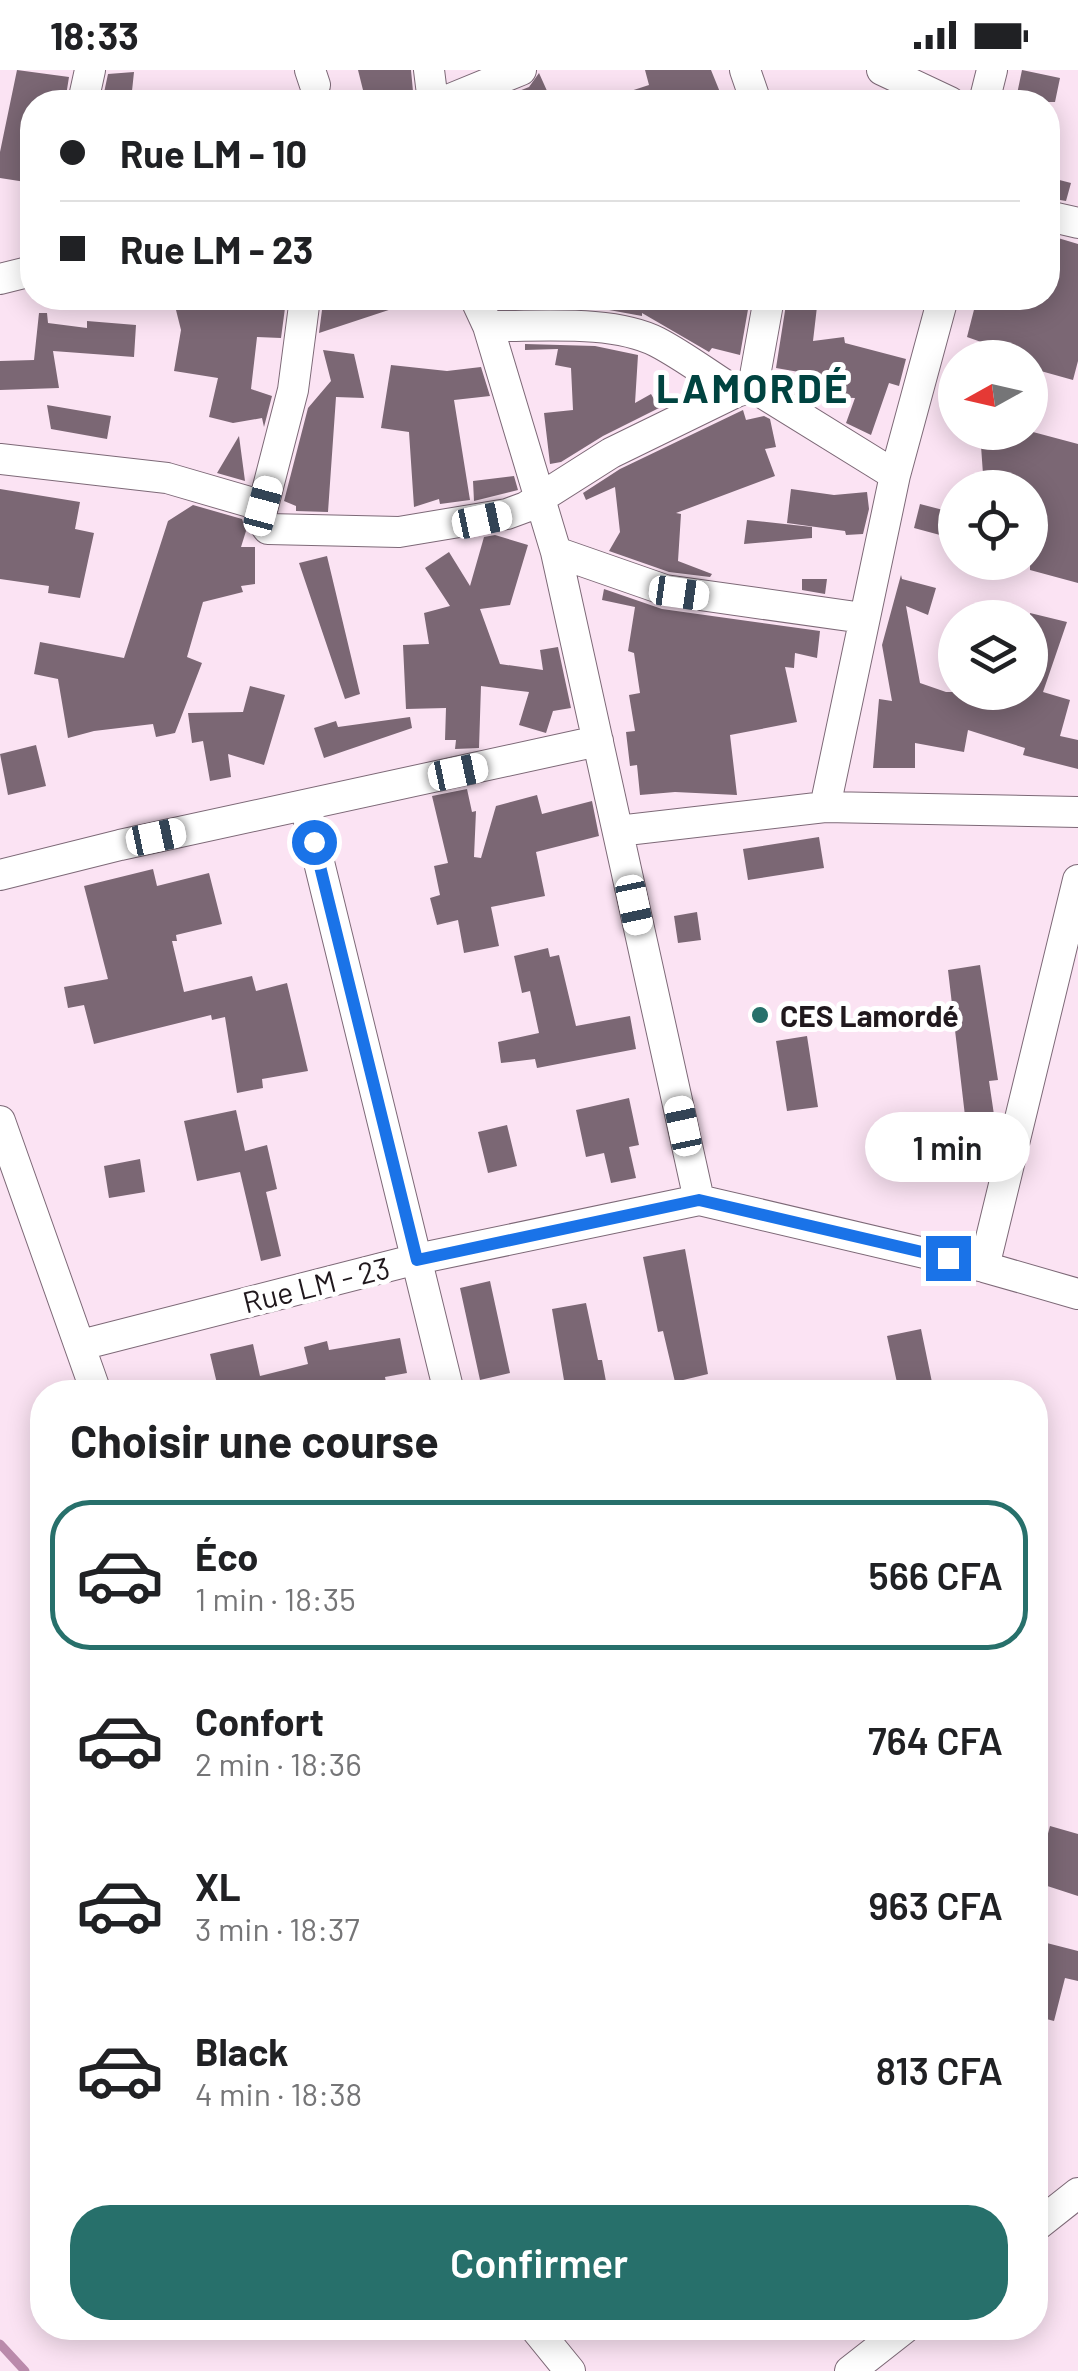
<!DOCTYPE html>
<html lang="fr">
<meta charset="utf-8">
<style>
:root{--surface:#fff;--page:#f2f2f2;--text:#202124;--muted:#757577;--line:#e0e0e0;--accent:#27706b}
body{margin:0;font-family:Barlow,sans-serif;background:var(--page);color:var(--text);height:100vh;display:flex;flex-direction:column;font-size:38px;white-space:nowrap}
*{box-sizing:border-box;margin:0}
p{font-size:32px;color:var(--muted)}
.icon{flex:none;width:55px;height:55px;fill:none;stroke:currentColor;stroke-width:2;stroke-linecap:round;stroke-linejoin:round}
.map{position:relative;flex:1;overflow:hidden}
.drawer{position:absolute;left:30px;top:1310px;width:1018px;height:960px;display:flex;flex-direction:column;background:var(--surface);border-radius:40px;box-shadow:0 5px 25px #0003}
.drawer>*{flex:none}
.top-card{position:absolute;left:20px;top:20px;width:1040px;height:220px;border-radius:40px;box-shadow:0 5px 25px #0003;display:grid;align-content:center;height:220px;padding:0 40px;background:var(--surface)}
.needle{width:65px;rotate:262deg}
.controls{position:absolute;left:938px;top:270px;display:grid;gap:20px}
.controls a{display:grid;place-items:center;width:110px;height:110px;border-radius:50%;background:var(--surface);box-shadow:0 5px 25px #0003;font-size:50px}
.end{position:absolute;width:45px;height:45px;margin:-22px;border:12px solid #1a73e8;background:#fff;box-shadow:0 0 0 5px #fff}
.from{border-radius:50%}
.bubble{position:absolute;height:70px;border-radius:35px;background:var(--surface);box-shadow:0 5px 25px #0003;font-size:32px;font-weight:600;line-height:70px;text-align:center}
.car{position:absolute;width:30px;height:60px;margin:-30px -15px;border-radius:12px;box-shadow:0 0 8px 2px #0007;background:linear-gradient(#fff 24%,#345 0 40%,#fff 0 76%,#345 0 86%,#fff 0)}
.top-card b{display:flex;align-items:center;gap:35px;height:95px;font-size:38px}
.top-card b+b{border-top:2px solid var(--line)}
.top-card i{width:25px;height:25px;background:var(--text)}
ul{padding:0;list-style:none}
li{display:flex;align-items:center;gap:30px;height:150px;margin:0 20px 15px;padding:0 20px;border:5px solid transparent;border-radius:40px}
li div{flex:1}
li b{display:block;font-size:38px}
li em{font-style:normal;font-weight:600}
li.selected{border-color:var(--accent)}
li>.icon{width:90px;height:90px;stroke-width:1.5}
h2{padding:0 40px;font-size:45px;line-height:120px}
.primary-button{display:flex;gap:20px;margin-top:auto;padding:20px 40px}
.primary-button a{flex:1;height:115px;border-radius:40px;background:var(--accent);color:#fff;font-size:40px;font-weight:600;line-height:115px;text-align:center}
.status{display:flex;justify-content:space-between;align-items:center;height:70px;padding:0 50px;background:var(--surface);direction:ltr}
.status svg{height:28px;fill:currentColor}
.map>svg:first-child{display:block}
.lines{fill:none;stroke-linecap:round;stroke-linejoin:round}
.stream{stroke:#ba8aab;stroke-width:9}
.building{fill:#7b6774}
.minor-casing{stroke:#7d6977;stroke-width:32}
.minor{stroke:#fff;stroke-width:30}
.route{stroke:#1a73e8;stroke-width:12}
.poi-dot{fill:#27706b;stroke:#fff;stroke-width:4}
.labels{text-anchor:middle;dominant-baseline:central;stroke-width:10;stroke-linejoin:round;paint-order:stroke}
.poi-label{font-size:30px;font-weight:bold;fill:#20181d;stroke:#fff;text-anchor:start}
.street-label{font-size:30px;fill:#20181d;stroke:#fff}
.district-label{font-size:40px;font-weight:bold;letter-spacing:2.5px;fill:#004340;stroke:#fff}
</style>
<div class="status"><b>18:33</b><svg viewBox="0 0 49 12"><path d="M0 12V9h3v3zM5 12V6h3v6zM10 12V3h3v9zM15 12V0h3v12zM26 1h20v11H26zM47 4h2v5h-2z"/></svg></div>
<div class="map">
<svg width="1078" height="2301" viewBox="0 0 1078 2301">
<rect width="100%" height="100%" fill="#fbe3f3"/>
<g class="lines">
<!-- stream -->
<path class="stream" d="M 0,2274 L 25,2301"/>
</g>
<!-- building -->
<path class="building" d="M 17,0 L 69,7 L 65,32 L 32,32 L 32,113 L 0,108 L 0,82 Z
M 358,0 L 411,0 L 414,32 L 366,32 Z
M 645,0 L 711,0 L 724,32 L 609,32 L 609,28 L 649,15 Z
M 1022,0 L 1060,8 L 1055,32 L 1029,32 L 1030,28 L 1017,24 Z
M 134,2 L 132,21 L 142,23 L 141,32 L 102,32 L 108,4 Z
M 539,3 L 552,32 L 491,32 L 529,17 Z
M 1048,107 L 1071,113 L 1066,131 L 1048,128 Z
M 1048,165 L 1078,174 L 1078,291 L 1073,310 L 1030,298 L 1030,288 L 980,288 L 984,273 L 967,267 L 977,228 L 1048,228 Z
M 173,228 L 260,228 L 263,237 L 285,238 L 281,268 L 257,267 L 251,319 L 272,326 L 264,357 L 262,348 L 233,353 L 209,347 L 218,308 L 174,301 L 181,260 Z
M 330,228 L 412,228 L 413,232 L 319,263 L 322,240 L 330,240 Z
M 525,228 L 750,228 L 740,285 L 712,278 L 709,282 L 642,243 L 642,246 L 598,238 L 525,237 Z
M 787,228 L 818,228 L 813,271 L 844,267 L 845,273 L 906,289 L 899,316 L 889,313 L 871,365 L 846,353 L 855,328 L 802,326 L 798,323 L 799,302 L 776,298 Z
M 39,243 L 47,243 L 48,253 L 87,258 L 87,251 L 136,255 L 134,287 L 53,281 L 59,318 L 0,320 L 0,291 L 34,290 Z
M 525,274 L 595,276 L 638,285 L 635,333 L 651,324 L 659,338 L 603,366 L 561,392 L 550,394 L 544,343 L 573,340 L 571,298 L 555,295 L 558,279 L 525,280 Z
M 323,280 L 354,284 L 364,328 L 336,327 L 328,442 L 296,441 L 296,436 L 284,431 L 308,338 L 331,311 Z
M 391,295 L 447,301 L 481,297 L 490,326 L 454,330 L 470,430 L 440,434 L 439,429 L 414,437 L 409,362 L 381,358 Z
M 47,335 L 111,346 L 107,369 L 51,359 Z
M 743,340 L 746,350 L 764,346 L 770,349 L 776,377 L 765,379 L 775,406 L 676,443 L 681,444 L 678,491 L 712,504 L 710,507 L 669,502 L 609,481 L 620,462 L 615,417 L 586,430 L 583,423 L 620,399 Z
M 980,362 L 1033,362 L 1078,374 L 1078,513 L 1030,500 L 1030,418 L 984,418 Z
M 239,366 L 245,411 L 217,403 Z
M 514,406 L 518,420 L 474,431 L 473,411 Z
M 0,419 L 80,432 L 75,459 L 94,463 L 80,528 L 48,523 L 49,516 L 0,509 Z
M 791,419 L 834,425 L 867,422 L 869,439 L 863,464 L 846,465 L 845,461 L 787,453 Z
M 920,434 L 947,441 L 940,465 L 914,458 Z
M 193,435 L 242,449 L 246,461 L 241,477 L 255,477 L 255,514 L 241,516 L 243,522 L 203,532 L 187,587 L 202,593 L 175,663 L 156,667 L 153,654 L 94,661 L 68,668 L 58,609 L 34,604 L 40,572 L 124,588 L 168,451 Z
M 747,450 L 812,457 L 812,468 L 744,474 Z
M 495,465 L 528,475 L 510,535 L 480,539 L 500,594 L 543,600 L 540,580 L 558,577 L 571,638 L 553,641 L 546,663 L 519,655 L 529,622 L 481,616 L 479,678 L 455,679 L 456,670 L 445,670 L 446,638 L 406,639 L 403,575 L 429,574 L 424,543 L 450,536 L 425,498 L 449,482 L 470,516 L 484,467 Z
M 327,486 L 360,624 L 345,629 L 299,493 Z
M 901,505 L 902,509 L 936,518 L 928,545 L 906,536 L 920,613 L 946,622 L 1030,622 L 1030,543 L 1067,552 L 1043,622 L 1070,630 L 1060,666 L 1078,670 L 1078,699 L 1023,685 L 1025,678 L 968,660 L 964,682 L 915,673 L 915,698 L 873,698 L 879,629 L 892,631 L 882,575 Z
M 802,509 L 827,509 L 825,524 L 802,520 Z
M 604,519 L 662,539 L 820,561 L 817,588 L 795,583 L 794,598 L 785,597 L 797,652 L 730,665 L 737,725 L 675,722 L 640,725 L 637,695 L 630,696 L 626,662 L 635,661 L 629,625 L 640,623 L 634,583 L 628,581 L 635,537 L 602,530 Z
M 250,616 L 285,625 L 264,695 L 228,684 L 231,707 L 210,711 L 203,671 L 192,673 L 188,643 L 243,642 Z
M 410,647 L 412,658 L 324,688 L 314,658 L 336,651 L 338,657 Z
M 36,675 L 46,716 L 8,725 L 0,684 Z
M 467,719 L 472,742 L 476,741 L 474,787 L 481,788 L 496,736 L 537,725 L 542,744 L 592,731 L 599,766 L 536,782 L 545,826 L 491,837 L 499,876 L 464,883 L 458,850 L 437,855 L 430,828 L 440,825 L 434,796 L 448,793 L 432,726 Z
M 819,767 L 824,798 L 748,810 L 743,779 Z
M 153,799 L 157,816 L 209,803 L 222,854 L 176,865 L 177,871 L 172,871 L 184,922 L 252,906 L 256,921 L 287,913 L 308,1001 L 262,1009 L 263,1018 L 237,1023 L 225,947 L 212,950 L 211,945 L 94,974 L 84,935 L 68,938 L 64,917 L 108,909 L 84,816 Z
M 697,842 L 701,870 L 678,873 L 674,846 Z
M 548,878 L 550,887 L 559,885 L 576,956 L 630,946 L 636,979 L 537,998 L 535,989 L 501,993 L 498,972 L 539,963 L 530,921 L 522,923 L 514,886 Z
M 980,895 L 998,1010 L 989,1011 L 997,1065 L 987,1104 L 972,1106 L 948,900 Z
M 807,966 L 818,1037 L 787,1041 L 776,971 Z
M 629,1028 L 639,1075 L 629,1077 L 636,1108 L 611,1113 L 604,1083 L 586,1087 L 576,1040 Z
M 236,1040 L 245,1081 L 267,1075 L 277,1119 L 266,1122 L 281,1186 L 261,1191 L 240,1102 L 197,1111 L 184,1051 Z
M 507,1055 L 517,1096 L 488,1103 L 478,1062 Z
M 140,1089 L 145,1122 L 109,1128 L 104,1096 Z
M 685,1179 L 708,1304 L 675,1312 L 663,1261 L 658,1262 L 643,1187 Z
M 490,1211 L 510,1303 L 480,1310 L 460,1218 Z
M 586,1233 L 598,1290 L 602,1290 L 608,1322 L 566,1322 L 552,1239 Z
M 921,1259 L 934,1322 L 899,1322 L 887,1266 Z
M 400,1268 L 407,1303 L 385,1307 L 386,1312 L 349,1319 L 350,1322 L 219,1322 L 210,1284 L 253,1274 L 260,1306 L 308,1294 L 304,1277 L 327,1271 L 329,1280 Z
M 1050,1756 L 1078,1764 L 1078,1826 L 1035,1812 Z
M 1035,1870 L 1078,1881 L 1078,1911 L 1065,1908 L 1054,1951 L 1035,1946 Z"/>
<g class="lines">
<defs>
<path id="minor" d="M 310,0 L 315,15
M 429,0 L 433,32
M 745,0 L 756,32
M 882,0 L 950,32
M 83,32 L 90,0
M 443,32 L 521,0
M 984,32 L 992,0
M 1048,146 L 1078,153
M 0,209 L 32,201
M 305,228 L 293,320 L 260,448 L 268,459 L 399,462 L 507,444 L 526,437 L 611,383 L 736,322 L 753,317 L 895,405
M 475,228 L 488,256 L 556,482 L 699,1130
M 488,256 C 538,257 612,249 657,272 C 684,286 710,306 736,322
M 753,317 L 769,228
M 0,389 L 167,408 L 263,436
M 556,482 L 665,520 L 863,548
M 305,735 L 449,1322
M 825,737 L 895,405 L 943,228
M 618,761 L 825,737 L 1078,742
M 0,805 L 120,775 L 598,671
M 0,1051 L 96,1322
M 984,1197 L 1078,810
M 81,1275 L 417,1189 L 699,1130 L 984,1197 L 1078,1224
M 1035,2157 L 1078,2123
M 535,2258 L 570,2301
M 850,2301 L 905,2258"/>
</defs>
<!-- minor casing -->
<use href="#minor" class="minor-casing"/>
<!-- minor -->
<use href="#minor" class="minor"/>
</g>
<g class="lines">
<!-- route -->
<path class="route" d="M 314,772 L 417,1190 L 699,1130 L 948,1188"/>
</g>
<!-- markers -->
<circle class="poi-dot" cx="760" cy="945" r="10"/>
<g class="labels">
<!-- poi labels -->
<g class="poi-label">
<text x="780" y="945">CES Lamordé</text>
</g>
<!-- street labels -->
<g class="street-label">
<text transform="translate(316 1214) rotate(-14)">Rue LM - 23</text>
</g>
<!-- district labels -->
<g class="district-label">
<text x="753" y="317">LAMORDÉ</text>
</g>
</g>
</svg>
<div class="controls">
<a><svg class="needle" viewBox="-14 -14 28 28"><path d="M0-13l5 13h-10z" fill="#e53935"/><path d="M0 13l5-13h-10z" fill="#757577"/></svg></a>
<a><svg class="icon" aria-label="locate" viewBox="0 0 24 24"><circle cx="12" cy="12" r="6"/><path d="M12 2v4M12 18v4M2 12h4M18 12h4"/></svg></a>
<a><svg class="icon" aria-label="layers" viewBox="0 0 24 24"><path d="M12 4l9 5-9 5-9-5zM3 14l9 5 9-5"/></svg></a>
</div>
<i class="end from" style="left:314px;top:772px"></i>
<i class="end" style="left:948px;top:1188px"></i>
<div class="bubble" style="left:865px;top:1042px;width:165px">1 min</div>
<i class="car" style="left:263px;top:436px;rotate:15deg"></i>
<i class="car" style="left:482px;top:450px;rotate:78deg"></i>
<i class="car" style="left:679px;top:523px;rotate:98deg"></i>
<i class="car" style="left:458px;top:702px;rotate:78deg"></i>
<i class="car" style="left:156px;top:767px;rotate:78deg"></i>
<i class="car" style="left:634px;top:835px;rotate:168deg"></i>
<i class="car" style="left:683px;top:1056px;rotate:348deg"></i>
<div class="top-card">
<b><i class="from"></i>Rue LM - 10</b>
<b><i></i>Rue LM - 23</b>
</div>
<section class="drawer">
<h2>Choisir une course</h2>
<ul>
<li class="selected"><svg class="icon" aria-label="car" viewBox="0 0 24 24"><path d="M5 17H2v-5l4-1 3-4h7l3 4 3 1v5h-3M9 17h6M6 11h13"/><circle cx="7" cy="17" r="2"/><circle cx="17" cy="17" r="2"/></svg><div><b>Éco</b><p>1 min · 18:35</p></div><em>566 CFA</em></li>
<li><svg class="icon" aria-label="car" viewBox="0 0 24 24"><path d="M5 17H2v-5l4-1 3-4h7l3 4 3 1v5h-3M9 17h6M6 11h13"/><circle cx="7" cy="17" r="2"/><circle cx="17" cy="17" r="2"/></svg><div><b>Confort</b><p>2 min · 18:36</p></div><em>764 CFA</em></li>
<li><svg class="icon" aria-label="car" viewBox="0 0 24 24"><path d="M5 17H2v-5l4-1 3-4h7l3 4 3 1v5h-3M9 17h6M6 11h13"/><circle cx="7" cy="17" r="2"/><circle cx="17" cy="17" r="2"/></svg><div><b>XL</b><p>3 min · 18:37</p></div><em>963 CFA</em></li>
<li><svg class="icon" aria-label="car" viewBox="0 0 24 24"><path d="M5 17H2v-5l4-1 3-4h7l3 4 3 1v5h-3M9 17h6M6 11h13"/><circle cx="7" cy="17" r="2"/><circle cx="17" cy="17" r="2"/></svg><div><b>Black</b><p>4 min · 18:38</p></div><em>813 CFA</em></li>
</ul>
<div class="primary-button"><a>Confirmer</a></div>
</section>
</div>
